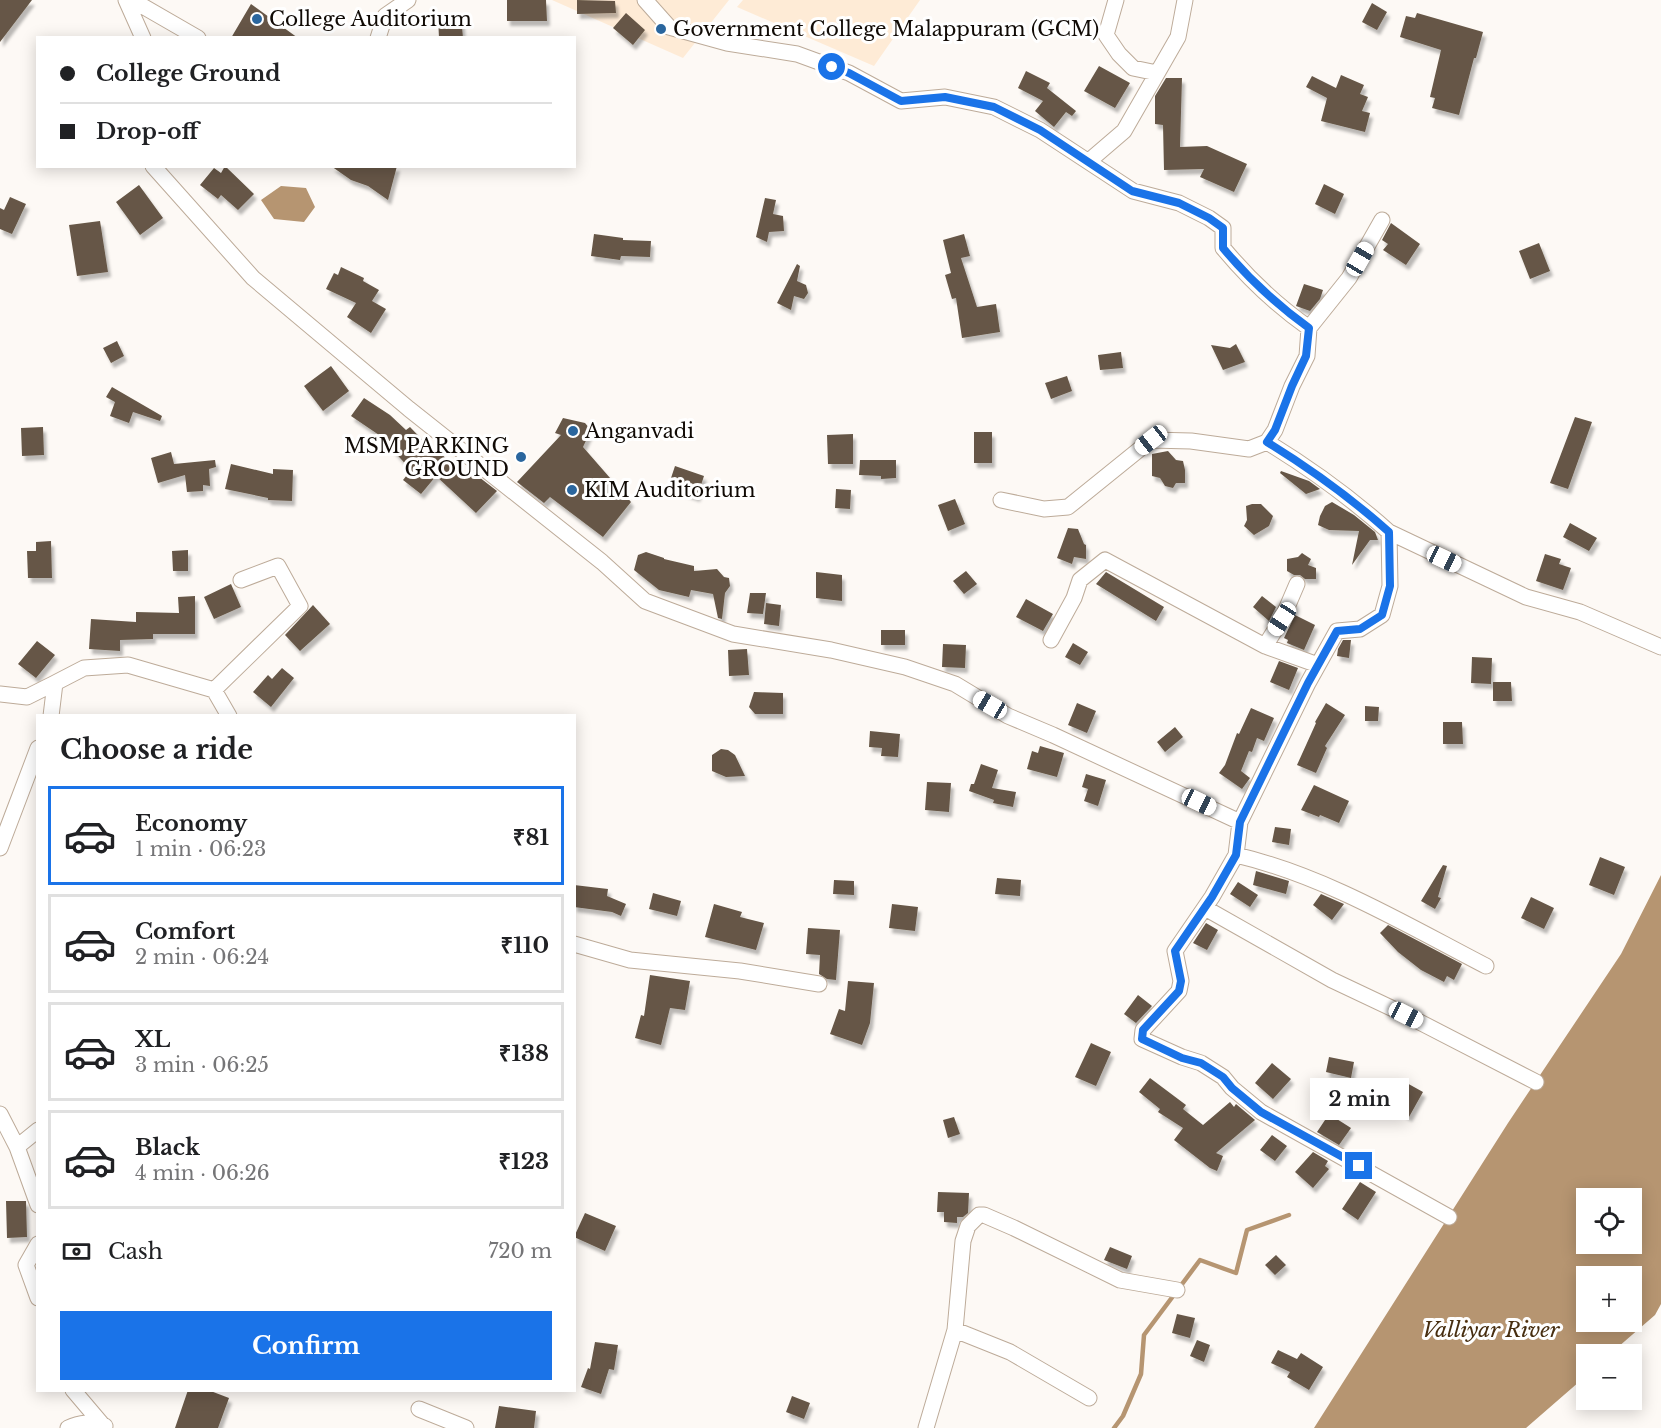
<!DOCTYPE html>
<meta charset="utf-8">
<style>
:root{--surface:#fff;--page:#f2f2f2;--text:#202124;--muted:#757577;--line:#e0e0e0;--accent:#1a73e8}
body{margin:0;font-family:"Libre Baskerville",serif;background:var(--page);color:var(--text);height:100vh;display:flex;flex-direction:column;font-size:22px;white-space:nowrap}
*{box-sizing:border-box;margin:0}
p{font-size:20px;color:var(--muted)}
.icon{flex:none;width:33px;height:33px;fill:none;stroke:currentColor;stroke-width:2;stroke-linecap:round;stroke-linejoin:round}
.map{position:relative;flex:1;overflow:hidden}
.details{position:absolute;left:36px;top:714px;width:540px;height:678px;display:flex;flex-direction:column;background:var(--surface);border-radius:0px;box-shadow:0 3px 15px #0003}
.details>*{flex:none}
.guide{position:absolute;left:36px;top:36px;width:540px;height:132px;border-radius:0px;box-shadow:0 3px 15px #0003;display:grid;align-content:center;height:132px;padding:0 24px;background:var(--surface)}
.fabs{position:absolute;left:1576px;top:1188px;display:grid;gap:12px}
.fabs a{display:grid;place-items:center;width:66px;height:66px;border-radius:0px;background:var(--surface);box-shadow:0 3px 15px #0003;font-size:30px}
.end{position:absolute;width:27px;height:27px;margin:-14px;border:8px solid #1a73e8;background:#fff;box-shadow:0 0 0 3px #fff}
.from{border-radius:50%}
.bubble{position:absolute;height:42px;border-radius:0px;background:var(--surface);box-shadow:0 3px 15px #0003;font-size:20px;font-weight:700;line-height:42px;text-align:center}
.car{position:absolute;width:18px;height:36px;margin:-18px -9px;border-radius:8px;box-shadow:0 0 4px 2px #0007;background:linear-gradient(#fff 24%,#345 0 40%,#fff 0 76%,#345 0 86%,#fff 0)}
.guide b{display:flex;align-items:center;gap:21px;height:57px;font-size:22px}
.guide b+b{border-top:2px solid var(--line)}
.guide i{width:15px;height:15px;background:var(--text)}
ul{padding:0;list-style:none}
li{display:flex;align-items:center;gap:18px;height:99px;margin:0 12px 9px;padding:0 12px;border:3px solid var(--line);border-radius:0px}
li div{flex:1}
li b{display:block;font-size:22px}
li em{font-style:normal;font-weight:700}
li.selected{border-color:var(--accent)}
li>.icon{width:54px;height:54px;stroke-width:1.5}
h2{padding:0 24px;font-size:27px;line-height:72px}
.pay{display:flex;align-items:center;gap:15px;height:66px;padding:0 24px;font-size:22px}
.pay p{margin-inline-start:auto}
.primary-button{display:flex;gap:12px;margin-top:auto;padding:12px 24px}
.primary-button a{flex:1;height:69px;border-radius:0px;background:var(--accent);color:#fff;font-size:24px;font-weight:700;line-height:69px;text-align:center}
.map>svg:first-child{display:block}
.built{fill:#feebd6}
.water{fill:#b69571;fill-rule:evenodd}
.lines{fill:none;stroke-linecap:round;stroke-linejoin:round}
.stream{stroke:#b69571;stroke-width:4.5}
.building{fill:#665746;filter:url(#shadow)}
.minor-casing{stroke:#bdab99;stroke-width:17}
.minor{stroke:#fff;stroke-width:15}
.route{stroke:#1a73e8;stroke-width:8}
.poi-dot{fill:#2a669e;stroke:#fff;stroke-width:2}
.labels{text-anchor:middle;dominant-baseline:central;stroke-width:6;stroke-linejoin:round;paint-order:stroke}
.poi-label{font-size:20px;fill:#100a05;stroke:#fff;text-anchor:start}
.water-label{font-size:21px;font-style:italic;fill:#472e10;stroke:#fff}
</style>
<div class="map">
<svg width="1661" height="1428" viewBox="0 0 1661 1428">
<defs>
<filter id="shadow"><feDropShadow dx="3" dy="5" stdDeviation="1.5" flood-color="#0004"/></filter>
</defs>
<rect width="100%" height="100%" fill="#fdf9f5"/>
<!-- built -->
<path class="built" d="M 552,0 L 729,0 L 683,58 Z
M 743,0 L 920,0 L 874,66 L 737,7 Z"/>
<!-- water -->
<path class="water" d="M 281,186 L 306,188 L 315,207 L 304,222 L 274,219 L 261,200 Z
M 1661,875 L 1661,1304 L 1655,1315 L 1610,1354 L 1587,1354 L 1587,1375 L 1526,1428 L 1314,1428 L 1508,1123 L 1621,954 ZM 1587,1198 L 1632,1198 L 1632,1244 L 1587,1244 ZM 1587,1276 L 1632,1276 L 1632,1322 L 1587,1322 Z"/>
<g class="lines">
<!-- stream -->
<path class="stream" d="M 1114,1428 L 1123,1416 L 1141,1374 L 1144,1335 L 1200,1260 L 1236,1273 L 1247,1230 L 1289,1215"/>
</g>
<!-- building -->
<path class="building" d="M 0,0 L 32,0 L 0,42 Z
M 507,0 L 546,0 L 547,21 L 507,21 Z
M 577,0 L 615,1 L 616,13 L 577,14 Z
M 1372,3 L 1387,12 L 1377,30 L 1362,22 Z
M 251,4 L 298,38 L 231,38 Z
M 626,13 L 645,30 L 633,45 L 613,28 Z
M 1417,13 L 1483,32 L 1476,58 L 1474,58 L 1459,115 L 1432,108 L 1435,98 L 1430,97 L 1441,50 L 1400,37 L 1406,16 L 1415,18 Z
M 461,16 L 463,38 L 439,38 L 438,17 Z
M 1099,66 L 1130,83 L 1115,108 L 1084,91 Z
M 1026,71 L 1050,83 L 1047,88 L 1076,111 L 1072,116 L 1066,112 L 1054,127 L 1035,111 L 1043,101 L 1018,88 Z
M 1341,75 L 1364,85 L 1360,94 L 1368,97 L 1362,111 L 1370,113 L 1365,132 L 1321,121 L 1327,98 L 1306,87 L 1312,76 L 1336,88 Z
M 1166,78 L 1182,78 L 1180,147 L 1207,146 L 1247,164 L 1234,192 L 1200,177 L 1204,169 L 1164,170 L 1163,125 L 1155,124 L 1155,96 Z
M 225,166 L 254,194 L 238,210 L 221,195 L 218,199 L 200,185 L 214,168 L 221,173 Z
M 331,166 L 397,166 L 388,200 L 368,186 L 351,180 Z
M 1324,184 L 1344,194 L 1335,214 L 1315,204 Z
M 139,185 L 163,218 L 140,235 L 116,202 Z
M 10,197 L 26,204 L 12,234 L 0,229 L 0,208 L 4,210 Z
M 765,198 L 776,200 L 773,214 L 783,216 L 784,231 L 769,232 L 767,242 L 756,237 Z
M 100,221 L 108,272 L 77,276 L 69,225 Z
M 1391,223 L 1420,244 L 1406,265 L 1383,250 L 1388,244 L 1382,240 Z
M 594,234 L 623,238 L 623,240 L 651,241 L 650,257 L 621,256 L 620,260 L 591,256 Z
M 964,234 L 970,256 L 961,258 L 977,307 L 996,304 L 1000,332 L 962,338 L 956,298 L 952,299 L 945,275 L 951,273 L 943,240 Z
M 1539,243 L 1550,271 L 1530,279 L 1519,251 Z
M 797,264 L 800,266 L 797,281 L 806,285 L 808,293 L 804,299 L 794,296 L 791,310 L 777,303 Z
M 341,267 L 364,278 L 363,281 L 379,290 L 372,301 L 386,309 L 371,333 L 347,317 L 356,303 L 326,289 L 334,273 L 338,275 Z
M 1304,284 L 1323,290 L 1320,299 L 1310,311 L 1296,306 Z
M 117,341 L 124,356 L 111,363 L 103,348 Z
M 1236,344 L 1245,362 L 1223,370 L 1211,345 L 1230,348 Z
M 1121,352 L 1123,368 L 1100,370 L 1098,355 Z
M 331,366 L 349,391 L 323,411 L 304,386 Z
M 1067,376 L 1072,391 L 1051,399 L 1045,383 Z
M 112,387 L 162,416 L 160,421 L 133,412 L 129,423 L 110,416 L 115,402 L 106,397 Z
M 364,398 L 390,415 L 406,430 L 410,427 L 435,453 L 437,450 L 465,476 L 470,470 L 497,491 L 476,513 L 436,476 L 421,494 L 403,480 L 411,470 L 379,435 L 351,416 Z
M 1575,417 L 1592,422 L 1568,489 L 1550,483 Z
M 563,418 L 585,423 L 591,430 L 583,447 L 631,502 L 603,537 L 550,497 L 544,503 L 517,482 L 561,435 L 555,433 Z
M 43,427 L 44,455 L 22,456 L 21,428 Z
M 974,432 L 992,432 L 992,463 L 974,463 Z
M 853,434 L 853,464 L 828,464 L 827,435 Z
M 1168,451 L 1176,460 L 1183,461 L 1185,470 L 1185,483 L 1176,483 L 1173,488 L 1165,486 L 1160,478 L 1152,476 L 1152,454 Z
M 171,452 L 174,464 L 215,460 L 216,467 L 209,469 L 210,486 L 203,485 L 203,491 L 187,492 L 185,475 L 158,483 L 151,458 Z
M 860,460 L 896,460 L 896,478 L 881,479 L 881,476 L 859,475 Z
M 231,464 L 273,474 L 273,469 L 293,470 L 292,501 L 268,500 L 268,498 L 225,489 Z
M 675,466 L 704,476 L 697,497 L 668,487 Z
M 1281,471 L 1309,481 L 1320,489 L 1306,494 L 1280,473 Z
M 836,489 L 851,490 L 850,509 L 835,508 Z
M 955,499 L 965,524 L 948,531 L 938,505 Z
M 1332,502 L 1354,515 L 1375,532 L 1378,540 L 1370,540 L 1352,565 L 1359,531 L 1329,530 L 1318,525 L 1320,516 L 1325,506 Z
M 1252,504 L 1261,504 L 1273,516 L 1269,526 L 1254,535 L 1244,526 L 1247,520 L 1246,506 Z
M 1570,523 L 1597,538 L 1589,551 L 1563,537 Z
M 1068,528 L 1078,529 L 1084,544 L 1086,545 L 1086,559 L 1074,557 L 1072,564 L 1057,558 Z
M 51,541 L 52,578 L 28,578 L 27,551 L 36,551 L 36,542 Z
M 188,550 L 188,571 L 173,571 L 172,551 Z
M 646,552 L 664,558 L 664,559 L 694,566 L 694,571 L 717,569 L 724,577 L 729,578 L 730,586 L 725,593 L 722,619 L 718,618 L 713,594 L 691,590 L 689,597 L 659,590 L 634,570 L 638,555 Z
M 1302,553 L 1311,559 L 1308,565 L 1316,568 L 1316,579 L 1305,579 L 1300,575 L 1294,575 L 1287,571 L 1287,559 L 1298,557 Z
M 1545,554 L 1561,559 L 1559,564 L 1571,568 L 1563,590 L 1536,581 Z
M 966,571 L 977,584 L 964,594 L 953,581 Z
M 816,572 L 842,575 L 842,601 L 816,598 Z
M 1106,572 L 1164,607 L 1156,621 L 1096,584 Z
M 231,584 L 241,607 L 214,619 L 204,597 Z
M 750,593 L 766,593 L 763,614 L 747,613 Z
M 195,596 L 195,634 L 153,634 L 153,639 L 120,640 L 120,651 L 89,649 L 91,619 L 136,622 L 136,612 L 179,613 L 178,597 Z
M 1262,596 L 1276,607 L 1269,621 L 1253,607 Z
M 1026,599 L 1053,614 L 1043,631 L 1016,617 Z
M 766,603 L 781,605 L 779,626 L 764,624 Z
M 313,605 L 330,624 L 300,651 L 285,635 Z
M 1295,615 L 1315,625 L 1304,650 L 1287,643 L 1288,640 L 1284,638 Z
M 881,630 L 905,630 L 905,645 L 881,645 Z
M 1343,640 L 1351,640 L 1349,658 L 1337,656 L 1338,649 Z
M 37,641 L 55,655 L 36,678 L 18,664 Z
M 1073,643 L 1088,652 L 1080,665 L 1065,657 Z
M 943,644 L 966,645 L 965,668 L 942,667 Z
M 747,649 L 749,675 L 729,676 L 728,650 Z
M 1472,657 L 1492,658 L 1491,684 L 1471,683 Z
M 1279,661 L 1298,668 L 1289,690 L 1270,682 Z
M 282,668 L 294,678 L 271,707 L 253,692 L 268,675 L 272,679 Z
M 1493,682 L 1511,682 L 1512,701 L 1493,701 Z
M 754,692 L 783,693 L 783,714 L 755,714 L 749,707 Z
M 1077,703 L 1096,711 L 1087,733 L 1068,725 Z
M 1326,703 L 1345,715 L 1325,746 L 1327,748 L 1316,773 L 1297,765 L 1316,723 L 1315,722 Z
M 1365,706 L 1379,707 L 1378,721 L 1365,721 Z
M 1251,708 L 1274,718 L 1264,741 L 1257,738 L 1252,752 L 1249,751 L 1241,771 L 1250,778 L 1242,789 L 1219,773 L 1225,765 L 1237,733 L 1239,734 Z
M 1443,722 L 1462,722 L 1463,744 L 1443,744 Z
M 1175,727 L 1183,737 L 1165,752 L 1157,742 Z
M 870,731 L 900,734 L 898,757 L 881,756 L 882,748 L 869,747 Z
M 1040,746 L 1064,753 L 1057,777 L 1027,769 L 1032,751 L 1038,753 Z
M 721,749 L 728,750 L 735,755 L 745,776 L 726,777 L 712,771 L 712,755 Z
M 981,764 L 998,770 L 992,788 L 1016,792 L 1013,807 L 993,803 L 994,800 L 969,791 L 971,784 L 974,784 Z
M 1086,774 L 1106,780 L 1098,806 L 1084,801 L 1088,789 L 1082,787 Z
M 927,782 L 951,783 L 949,812 L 925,810 Z
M 1314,785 L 1349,801 L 1339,823 L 1320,815 L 1319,817 L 1301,810 Z
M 1275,827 L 1291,829 L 1289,845 L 1272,842 Z
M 1600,857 L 1625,867 L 1614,895 L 1589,885 Z
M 1443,865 L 1447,866 L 1438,897 L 1441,898 L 1435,909 L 1421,901 Z
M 1256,871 L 1289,881 L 1286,894 L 1253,885 Z
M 997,878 L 1021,880 L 1020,896 L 995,894 Z
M 834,880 L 854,881 L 854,895 L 833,894 Z
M 1238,882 L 1258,895 L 1250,907 L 1230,894 Z
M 574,885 L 608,889 L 607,896 L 626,904 L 621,916 L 612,912 L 574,907 Z
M 653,893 L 681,901 L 677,916 L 649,909 Z
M 1321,894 L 1344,904 L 1332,920 L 1313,905 Z
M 1531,897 L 1554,908 L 1544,929 L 1521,918 Z
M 714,904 L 742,912 L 740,917 L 764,923 L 756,950 L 705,937 Z
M 892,904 L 918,907 L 915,931 L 889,928 Z
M 1206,923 L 1218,930 L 1207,950 L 1193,943 Z
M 1388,925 L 1462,964 L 1454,980 L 1447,976 L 1444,982 L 1421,970 L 1398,952 L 1380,933 Z
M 808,928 L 840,930 L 836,980 L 827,979 L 819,974 L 820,955 L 806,954 Z
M 650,975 L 690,981 L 685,1010 L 670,1008 L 661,1045 L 635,1038 L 641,1015 L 644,1016 Z
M 848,981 L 874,983 L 870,1023 L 862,1045 L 830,1034 L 839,1009 L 845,1011 Z
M 1138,995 L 1152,1006 L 1136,1023 L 1124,1014 Z
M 1091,1043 L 1111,1052 L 1096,1086 L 1075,1077 Z
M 1329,1057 L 1354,1062 L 1351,1078 L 1326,1072 Z
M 1272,1063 L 1291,1079 L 1273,1099 L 1255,1083 Z
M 1150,1078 L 1186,1105 L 1183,1109 L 1203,1125 L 1230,1102 L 1234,1107 L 1236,1104 L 1255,1120 L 1216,1153 L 1223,1156 L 1217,1171 L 1210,1168 L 1174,1140 L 1183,1128 L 1158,1112 L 1160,1109 L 1139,1092 Z
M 1405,1082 L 1423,1092 L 1409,1117 L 1391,1106 Z
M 1329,1114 L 1351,1128 L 1339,1145 L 1317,1132 Z
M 954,1117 L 960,1134 L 948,1138 L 943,1120 Z
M 1272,1135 L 1287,1146 L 1275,1161 L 1260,1150 Z
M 1313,1152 L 1328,1161 L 1325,1166 L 1329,1169 L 1313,1188 L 1295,1172 Z
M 1360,1182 L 1376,1192 L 1358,1220 L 1342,1209 Z
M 938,1192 L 969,1193 L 968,1213 L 963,1217 L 957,1217 L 957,1223 L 944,1222 L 944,1212 L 937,1212 Z
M 6,1201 L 26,1201 L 27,1237 L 7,1238 Z
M 585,1213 L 616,1226 L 605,1251 L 574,1237 Z
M 1110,1247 L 1132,1256 L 1127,1269 L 1104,1260 Z
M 1276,1255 L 1286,1265 L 1275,1275 L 1265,1265 Z
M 1177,1314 L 1195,1318 L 1190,1338 L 1172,1333 Z
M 1197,1340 L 1210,1345 L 1204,1362 L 1190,1356 Z
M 595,1342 L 618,1345 L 614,1370 L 609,1369 L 601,1394 L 581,1387 L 588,1368 L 590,1369 Z
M 1278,1350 L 1297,1359 L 1301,1353 L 1323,1367 L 1309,1390 L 1287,1377 L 1290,1372 L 1271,1363 Z
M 188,1390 L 208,1390 L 229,1398 L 218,1428 L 175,1428 Z
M 792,1396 L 810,1403 L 804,1419 L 786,1412 Z
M 499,1406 L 536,1411 L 534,1428 L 495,1428 Z"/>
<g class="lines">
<defs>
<path id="minor" d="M 126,0 L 143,38
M 132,0 L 198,38
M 645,0 L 669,27 L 727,43 L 797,54 L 849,73 L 901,101 L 945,97 L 994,107 L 1040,130 L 1133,191 L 1179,203 L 1209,218 L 1223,228 L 1223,248 C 1248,278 1276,305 1309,328 L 1307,356 L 1292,386 L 1275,430 L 1267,442 C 1311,469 1351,498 1389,532 L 1390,586 L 1382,615 L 1360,629 L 1337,631 L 1308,683 L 1240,822 L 1236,855 L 1212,897 L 1175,951 L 1181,981 L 1179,991 L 1143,1030 L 1142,1039 L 1182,1057 L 1201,1063 L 1223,1077 L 1232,1088 L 1261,1112 L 1449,1217
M 1116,0 L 1106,35 L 1119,54 L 1133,68 L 1157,73
M 378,38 L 385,16 L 408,0
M 1089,161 L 1124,131 L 1178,37 L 1185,0
M 153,166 L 253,278 L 409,409 L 602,562 L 645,601 L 733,634 L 831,650 L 905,667 L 955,684 L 1008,716 L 1053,735 L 1240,822
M 1309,328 L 1349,278 L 1382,220
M 1001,500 L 1044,509 L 1068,507 L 1151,440 L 1191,441 L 1249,449 L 1267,442
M 1389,532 L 1526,597 L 1580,612 L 1661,647
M 1051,640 L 1074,598 L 1080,580 L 1105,560 L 1265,646 L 1318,665
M 1265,646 L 1282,619 L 1297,584
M 214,690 L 300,606 L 278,566 L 241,580
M 0,694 L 27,697 L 55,683
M 51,716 L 55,683 L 84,668 L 128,665 L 214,690 L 229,716
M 0,848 L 38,748
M 1236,855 C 1325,876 1405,924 1486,966
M 1205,908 L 1332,980 L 1406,1015 L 1536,1082
M 574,944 L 630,960 L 740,971 L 819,984
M 0,1114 L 17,1147 L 38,1205
M 17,1147 L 38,1130
M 38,1244 L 26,1265 L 38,1298
M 955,1330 L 1010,1352 L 1089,1398
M 73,1390 L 101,1423
M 419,1409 L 466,1428
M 68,1428 C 78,1423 96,1420 105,1426
M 926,1428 L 955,1330 L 963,1241 L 968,1226 L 979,1215 L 984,1215 L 1014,1228 L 1120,1280 L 1177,1290"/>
</defs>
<!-- minor casing -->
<use href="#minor" class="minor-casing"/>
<!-- minor -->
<use href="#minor" class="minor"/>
</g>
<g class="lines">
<!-- route -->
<path class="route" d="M 832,67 L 849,73 L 901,101 L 945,97 L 994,107 L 1040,130 L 1132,191 L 1179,203 L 1209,218 L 1223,228 L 1223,248 C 1248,278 1277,305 1309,328 L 1306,356 L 1292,386 L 1275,430 L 1267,442 C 1311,469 1351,498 1389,532 L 1390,586 L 1382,615 L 1360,629 L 1337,631 L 1308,683 L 1240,822 L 1236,855 L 1212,897 L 1175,951 L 1181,981 L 1179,991 L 1143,1030 L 1142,1039 L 1182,1058 L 1201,1063 L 1223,1077 L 1232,1088 L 1261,1112 L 1359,1166"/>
</g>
<!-- markers -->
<g class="poi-dot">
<circle cx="257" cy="19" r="6"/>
<circle cx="661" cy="29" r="6"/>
<circle cx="573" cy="431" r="6"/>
<circle cx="521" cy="457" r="6"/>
<circle cx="572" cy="490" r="6"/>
</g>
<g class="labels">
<!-- poi labels -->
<g class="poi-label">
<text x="269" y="19">College Auditorium</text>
<text x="673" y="29">Government College Malappuram (GCM)</text>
<text x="585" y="431">Anganvadi</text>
<text x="509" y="446" text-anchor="end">MSM PARKING<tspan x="509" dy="23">GROUND</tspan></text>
<text x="584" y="490">KIM Auditorium</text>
</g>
<!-- water labels -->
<g class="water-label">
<text x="1491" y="1330">Valliyar River</text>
</g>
</g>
</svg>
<div class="fabs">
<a><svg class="icon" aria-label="locate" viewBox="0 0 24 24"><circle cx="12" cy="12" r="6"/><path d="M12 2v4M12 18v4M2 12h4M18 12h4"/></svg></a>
<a>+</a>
<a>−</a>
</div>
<i class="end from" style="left:832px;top:67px"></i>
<i class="end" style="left:1359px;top:1166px"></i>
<div class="bubble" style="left:1310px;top:1078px;width:99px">2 min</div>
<i class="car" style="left:1360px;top:259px;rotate:30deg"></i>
<i class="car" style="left:1151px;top:440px;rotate:232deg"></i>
<i class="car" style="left:1444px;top:559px;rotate:115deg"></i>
<i class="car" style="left:1282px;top:619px;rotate:213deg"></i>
<i class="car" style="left:990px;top:705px;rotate:300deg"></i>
<i class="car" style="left:1199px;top:802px;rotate:115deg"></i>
<i class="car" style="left:1406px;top:1015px;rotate:117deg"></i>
<div class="guide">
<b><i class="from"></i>College Ground</b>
<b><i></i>Drop-off</b>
</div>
<section class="details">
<h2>Choose a ride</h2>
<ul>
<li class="selected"><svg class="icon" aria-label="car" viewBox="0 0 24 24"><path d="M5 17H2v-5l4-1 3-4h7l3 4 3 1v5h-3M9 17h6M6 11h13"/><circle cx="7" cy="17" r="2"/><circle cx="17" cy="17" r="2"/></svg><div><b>Economy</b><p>1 min · 06:23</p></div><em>₹81</em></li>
<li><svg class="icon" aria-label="car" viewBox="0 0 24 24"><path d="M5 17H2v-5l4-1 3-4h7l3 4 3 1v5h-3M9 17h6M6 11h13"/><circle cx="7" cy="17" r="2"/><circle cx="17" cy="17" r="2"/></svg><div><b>Comfort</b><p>2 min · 06:24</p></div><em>₹110</em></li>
<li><svg class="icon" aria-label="car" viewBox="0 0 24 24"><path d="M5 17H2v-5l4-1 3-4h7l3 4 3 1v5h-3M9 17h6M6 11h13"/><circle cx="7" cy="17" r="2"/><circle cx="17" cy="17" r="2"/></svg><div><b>XL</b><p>3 min · 06:25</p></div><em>₹138</em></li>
<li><svg class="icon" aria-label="car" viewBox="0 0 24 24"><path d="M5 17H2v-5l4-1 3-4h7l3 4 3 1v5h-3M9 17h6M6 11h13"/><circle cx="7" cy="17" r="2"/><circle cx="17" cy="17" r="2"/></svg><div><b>Black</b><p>4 min · 06:26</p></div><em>₹123</em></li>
</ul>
<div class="pay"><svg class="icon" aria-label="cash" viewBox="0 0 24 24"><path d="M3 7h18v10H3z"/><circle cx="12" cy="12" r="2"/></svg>Cash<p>720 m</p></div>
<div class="primary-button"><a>Confirm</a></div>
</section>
</div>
